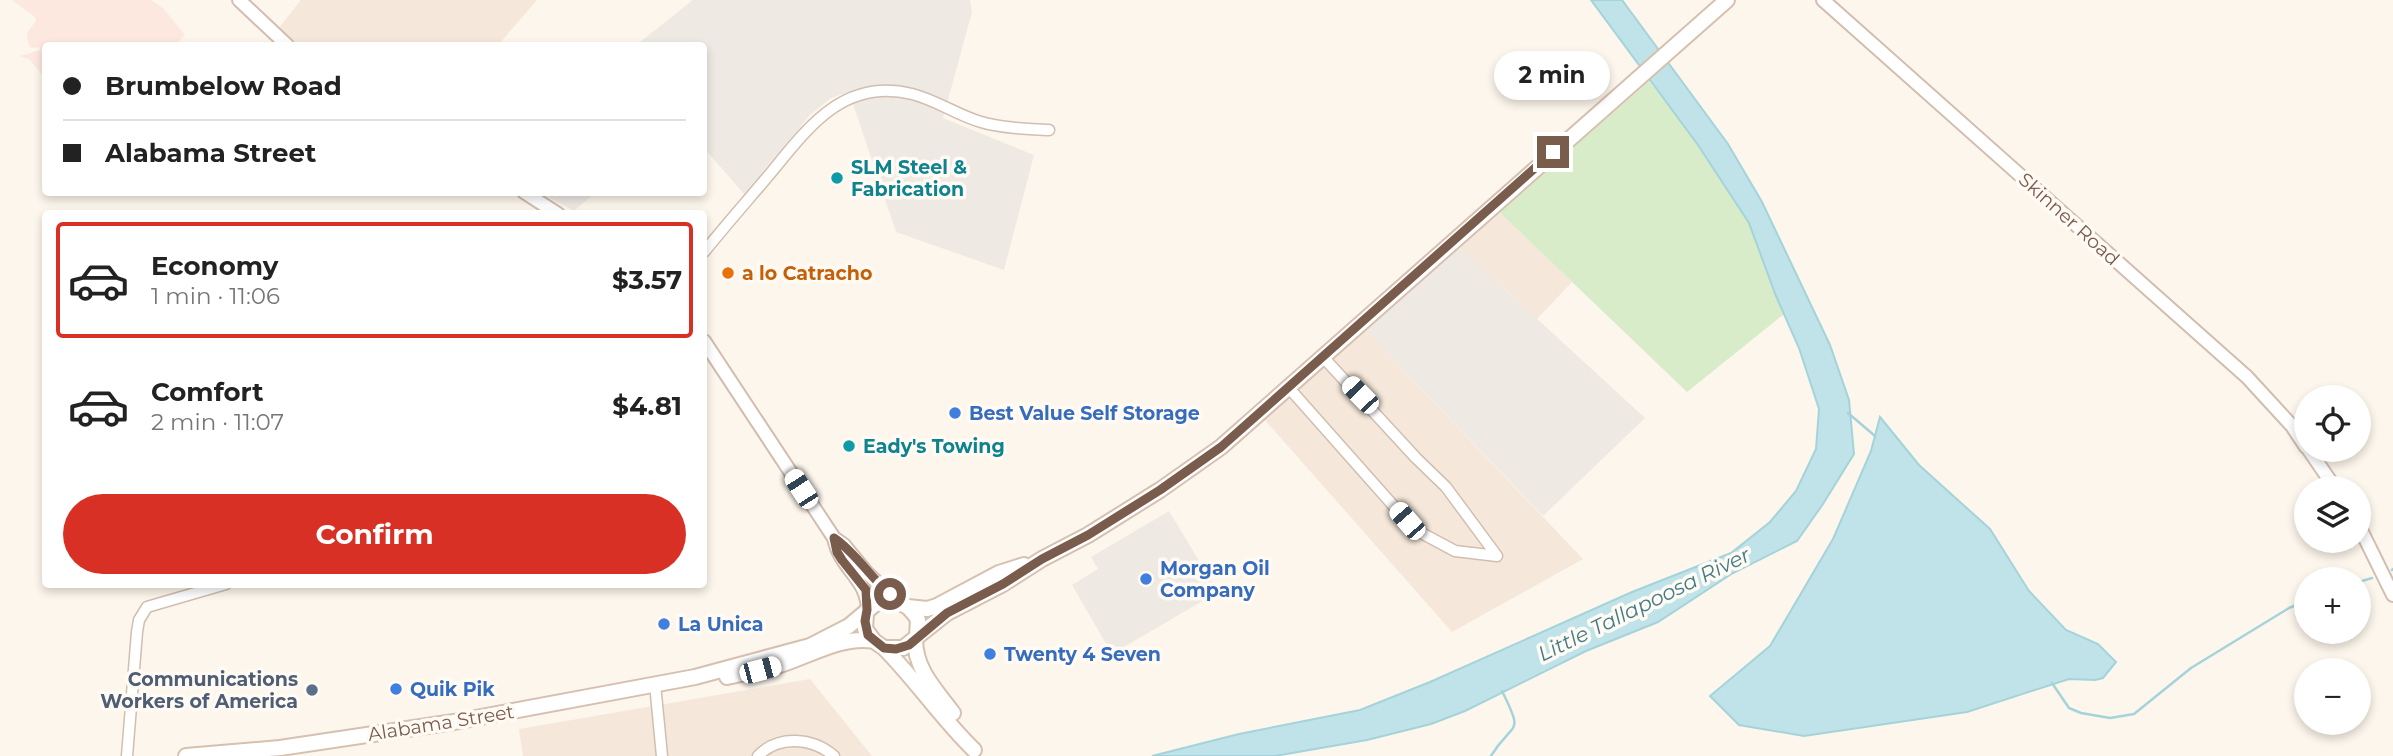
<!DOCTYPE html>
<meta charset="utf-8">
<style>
:root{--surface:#fff;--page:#f2f2f2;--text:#222;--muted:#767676;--line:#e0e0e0;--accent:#d93025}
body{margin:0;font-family:Montserrat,sans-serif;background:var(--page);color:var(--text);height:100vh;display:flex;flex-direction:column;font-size:26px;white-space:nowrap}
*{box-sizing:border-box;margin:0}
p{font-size:23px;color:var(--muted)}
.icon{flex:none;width:38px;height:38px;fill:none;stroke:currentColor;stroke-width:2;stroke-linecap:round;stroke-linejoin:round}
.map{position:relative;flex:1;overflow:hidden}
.panel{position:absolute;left:42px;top:210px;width:665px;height:378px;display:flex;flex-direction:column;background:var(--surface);border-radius:7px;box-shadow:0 4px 10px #0003}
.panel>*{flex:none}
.guide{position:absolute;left:42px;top:42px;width:665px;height:154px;border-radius:7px;box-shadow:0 4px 10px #0003;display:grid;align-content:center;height:154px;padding:0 21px;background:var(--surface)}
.tools{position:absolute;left:2294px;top:385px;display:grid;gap:14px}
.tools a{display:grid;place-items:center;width:77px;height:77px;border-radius:50%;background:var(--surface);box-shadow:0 4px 10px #0003;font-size:35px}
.end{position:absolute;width:32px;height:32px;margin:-16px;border:9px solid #7a5c4d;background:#fff;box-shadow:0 0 0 4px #fff}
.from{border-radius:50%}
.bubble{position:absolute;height:49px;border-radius:24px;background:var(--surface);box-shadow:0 4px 10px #0003;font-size:23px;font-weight:700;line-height:49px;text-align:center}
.car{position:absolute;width:21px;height:42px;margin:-21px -10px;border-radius:9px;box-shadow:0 0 5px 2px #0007;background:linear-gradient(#fff 24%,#345 0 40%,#fff 0 76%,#345 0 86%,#fff 0)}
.guide b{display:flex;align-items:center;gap:24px;height:66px;font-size:26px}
.guide b+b{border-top:2px solid var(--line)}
.guide i{width:18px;height:18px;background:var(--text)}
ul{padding:12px 0 0;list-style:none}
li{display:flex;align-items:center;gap:21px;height:116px;margin:0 14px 10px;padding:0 7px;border:4px solid transparent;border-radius:7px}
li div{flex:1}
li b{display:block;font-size:26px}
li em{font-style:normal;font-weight:700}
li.active{border-color:var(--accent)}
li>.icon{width:63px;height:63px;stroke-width:1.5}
.action{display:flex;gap:14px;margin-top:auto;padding:14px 21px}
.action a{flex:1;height:80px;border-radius:42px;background:var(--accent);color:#fff;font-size:28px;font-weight:700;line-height:80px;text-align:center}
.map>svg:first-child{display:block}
.residential{fill:#f5e8da}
.commercial{fill:#fde8e0}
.industrial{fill:#efe9e4}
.green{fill:#d8ecc9}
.water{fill:#bfe3e8;stroke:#a5d3da;stroke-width:2}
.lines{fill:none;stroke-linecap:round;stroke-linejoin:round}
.stream{stroke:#a5d3da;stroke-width:2.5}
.minor-casing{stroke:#d1beb0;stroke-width:13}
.tertiary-casing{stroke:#d1beb0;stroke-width:16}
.secondary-casing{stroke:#d6c0b0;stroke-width:18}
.minor{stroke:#fff;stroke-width:10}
.tertiary{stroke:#fff;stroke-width:12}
.secondary{stroke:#fff;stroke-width:14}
.route{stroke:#7a5c4d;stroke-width:9}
.culture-dot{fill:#0f9aa8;stroke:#fffaf3;stroke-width:2.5}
.food-dot{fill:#e8710a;stroke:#fffaf3;stroke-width:2.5}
.shop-dot{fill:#3f7fe0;stroke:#fffaf3;stroke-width:2.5}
.service-dot{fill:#5c6f8a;stroke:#fffaf3;stroke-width:2.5}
.labels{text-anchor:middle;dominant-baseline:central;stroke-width:7;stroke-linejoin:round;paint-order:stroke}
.culture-label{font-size:19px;font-weight:bold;fill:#0d838f;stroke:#fffaf3;text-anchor:start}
.street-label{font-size:19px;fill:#7a5c4d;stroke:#fffaf3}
.food-label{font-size:19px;font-weight:bold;fill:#c56008;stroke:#fffaf3;text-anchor:start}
.shop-label{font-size:19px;font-weight:bold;fill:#366cbe;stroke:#fffaf3;text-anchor:start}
.service-label{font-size:19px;font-weight:bold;fill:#4e5e75;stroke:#fffaf3;text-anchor:end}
.water-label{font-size:21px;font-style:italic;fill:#437c86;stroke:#fffaf3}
</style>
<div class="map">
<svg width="2393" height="756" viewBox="0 0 2393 756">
<rect width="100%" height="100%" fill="#fdf6ec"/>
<!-- residential -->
<path class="residential" d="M 301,0 L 537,0 L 498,45 L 300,45 L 278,29 Z
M 1499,212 L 1572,282 L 1537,319 L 1460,248 Z
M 1366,331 L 1583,559 L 1452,632 L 1265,420 Z
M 810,679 L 872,756 L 523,756 L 519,729 Z"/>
<!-- commercial -->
<path class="commercial" d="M 12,0 L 151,0 L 163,8 L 185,35 L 175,45 L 46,46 L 45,78 L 30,60 L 20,56 L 40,50 L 40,47 L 31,48 L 28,43 L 27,33 L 36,21 L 35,17 Z"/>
<!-- industrial -->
<path class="industrial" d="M 693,0 L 970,0 L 972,12 L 943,118 L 1034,155 L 1004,270 L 896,232 L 849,92 L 831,98 L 810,115 L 744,194 L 704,148 L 704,46 L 635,46 Z
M 541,193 L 595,193 L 574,211 Z
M 1460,248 L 1645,418 L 1543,516 L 1366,331 Z
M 1169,511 L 1218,592 L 1112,654 L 1072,585 L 1098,569 L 1091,557 Z"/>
<!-- green -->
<path class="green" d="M 1649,81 L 1699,145 L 1749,223 L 1784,314 L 1687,392 L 1499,212 Z"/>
<!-- water -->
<path class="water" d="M 1591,0 L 1622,0 L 1728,144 L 1762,202 L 1830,345 L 1849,400 L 1854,454 L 1823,504 L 1797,541 L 1733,573 L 1658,622 L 1586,651 L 1465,711 L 1431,724 L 1367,740 L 1275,756 L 1152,756 L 1239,734 L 1360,710 L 1430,682 L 1632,592 L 1731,553 L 1770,522 L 1796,491 L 1816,449 L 1819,409 L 1799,348 L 1776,296 L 1749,223 L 1698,145 Z
M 1880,417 L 1919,465 L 1990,529 L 2029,591 L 2066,630 L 2098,644 L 2116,662 L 2103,678 L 2095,680 L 2069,679 L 1967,712 L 1804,736 L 1739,725 L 1710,696 L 1770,646 L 1833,539 L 1871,451 Z"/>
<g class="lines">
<!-- stream -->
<path class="stream" d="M 1848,413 L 1875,436
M 2392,570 L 2393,569
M 2359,582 L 2372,578
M 2052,683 L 2069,708 L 2081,713 L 2110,718 L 2134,714 L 2191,668 L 2289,608 L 2306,601
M 1491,756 C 1513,720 1525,737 1502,691"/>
<defs>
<path id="minor" d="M 704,252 C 725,226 747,201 769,175 C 807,129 843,77 912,94 C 936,100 957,115 981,122 C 1002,128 1027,129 1049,130
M 1323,357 L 1416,458 L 1446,487 L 1497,556
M 1289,388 L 1414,529 L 1455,551 L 1497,556
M 655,684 L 662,756
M 127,756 L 137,632 L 139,620 L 147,607 L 226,584
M 758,756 C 779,734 813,738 834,756"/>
<path id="tertiary" d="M 239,0 L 288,46
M 1823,0 L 2247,377 L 2292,426 L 2306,447
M 524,192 L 558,214
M 704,341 L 834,538 C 841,571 867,577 868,610
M 2309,450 L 2335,488
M 2359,526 L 2393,595
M 834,538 L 844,545 L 867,573 L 897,601"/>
<path id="secondary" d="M 908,607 L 927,609 L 937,606 L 999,573 L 1024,565
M 866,613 L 865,629 L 874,641 L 884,648 L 903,648 L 947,613 L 1003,584 L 1042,559 L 1088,535 L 1160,490 L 1221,447 L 1727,0
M 915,639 C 915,670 936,690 953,713
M 884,648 C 916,680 941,718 974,750
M 727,677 C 744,673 762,670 780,665 C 809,656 843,635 874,641
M 186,756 L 280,748 L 454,722 L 695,677 L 810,646 L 849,626 L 874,605 L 886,599 L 897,601 L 908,607 L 915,615 L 918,620 L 917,636"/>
</defs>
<!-- minor casing -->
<use href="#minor" class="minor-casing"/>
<!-- tertiary casing -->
<use href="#tertiary" class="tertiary-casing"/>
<!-- secondary casing -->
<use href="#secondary" class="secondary-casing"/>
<!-- minor -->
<use href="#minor" class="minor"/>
<!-- tertiary -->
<use href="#tertiary" class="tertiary"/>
<!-- secondary -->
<use href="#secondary" class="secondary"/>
</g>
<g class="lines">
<!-- route -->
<path class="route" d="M 890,594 C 870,577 855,552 834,538 L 837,552 L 842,560 L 866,590 L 867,610 L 865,621 L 868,635 L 884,648 L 896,649 L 909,645 L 947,613 L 1003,584 L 1042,559 L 1088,535 L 1160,490 L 1221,447 L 1553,152"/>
</g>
<!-- markers -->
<g class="culture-dot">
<circle cx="837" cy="178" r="7"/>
<circle cx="849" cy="446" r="7"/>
</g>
<circle class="food-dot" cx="728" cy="273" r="7"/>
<g class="shop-dot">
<circle cx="955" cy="413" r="7"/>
<circle cx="1146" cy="579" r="7"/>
<circle cx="664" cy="624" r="7"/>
<circle cx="990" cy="654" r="7"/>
<circle cx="396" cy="689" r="7"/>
</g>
<circle class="service-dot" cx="312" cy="690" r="7"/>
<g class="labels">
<!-- culture labels -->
<g class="culture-label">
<text x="851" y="167">SLM Steel &amp;<tspan x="851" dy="22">Fabrication</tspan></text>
<text x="863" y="446">Eady's Towing</text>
</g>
<!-- street labels -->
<g class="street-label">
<text transform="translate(2069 219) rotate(42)">Skinner Road</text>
<text transform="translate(441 723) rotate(-9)">Alabama Street</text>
</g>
<!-- food labels -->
<g class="food-label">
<text x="742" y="273">a lo Catracho</text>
</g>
<!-- shop labels -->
<g class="shop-label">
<text x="969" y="413">Best Value Self Storage</text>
<text x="1160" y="568">Morgan Oil<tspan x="1160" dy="22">Company</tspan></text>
<text x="678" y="624">La Unica</text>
<text x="1004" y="654">Twenty 4 Seven</text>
<text x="410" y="689">Quik Pik</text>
</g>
<!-- service labels -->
<g class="service-label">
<text x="298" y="679">Communications<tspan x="298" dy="22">Workers of America</tspan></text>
</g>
<!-- water labels -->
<g class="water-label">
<text transform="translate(1644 604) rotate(-26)">Little Tallapoosa River</text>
</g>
</g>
</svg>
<div class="tools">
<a><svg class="icon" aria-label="locate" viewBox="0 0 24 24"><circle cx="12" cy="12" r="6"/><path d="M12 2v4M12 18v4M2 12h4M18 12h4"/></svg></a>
<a><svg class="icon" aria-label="layers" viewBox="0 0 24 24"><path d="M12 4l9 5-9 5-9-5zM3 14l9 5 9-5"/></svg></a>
<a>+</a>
<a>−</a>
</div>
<i class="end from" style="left:890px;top:594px"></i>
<i class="end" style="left:1553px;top:152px"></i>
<div class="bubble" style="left:1494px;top:51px;width:116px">2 min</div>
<i class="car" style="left:1360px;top:395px;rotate:316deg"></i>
<i class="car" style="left:801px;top:489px;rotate:327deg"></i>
<i class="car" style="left:1407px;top:521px;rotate:319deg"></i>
<i class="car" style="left:760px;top:670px;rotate:75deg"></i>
<div class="guide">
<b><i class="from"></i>Brumbelow Road</b>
<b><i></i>Alabama Street</b>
</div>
<section class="panel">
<ul>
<li class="active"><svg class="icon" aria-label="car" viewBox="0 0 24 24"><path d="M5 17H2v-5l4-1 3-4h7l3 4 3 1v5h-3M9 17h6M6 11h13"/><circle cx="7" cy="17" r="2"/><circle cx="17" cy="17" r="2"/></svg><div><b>Economy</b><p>1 min · 11:06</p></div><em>$3.57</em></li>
<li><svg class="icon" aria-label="car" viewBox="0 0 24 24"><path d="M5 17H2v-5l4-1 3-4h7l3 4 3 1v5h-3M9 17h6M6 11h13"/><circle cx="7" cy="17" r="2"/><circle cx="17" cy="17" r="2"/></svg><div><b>Comfort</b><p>2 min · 11:07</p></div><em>$4.81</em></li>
</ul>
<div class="action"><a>Confirm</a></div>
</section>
</div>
